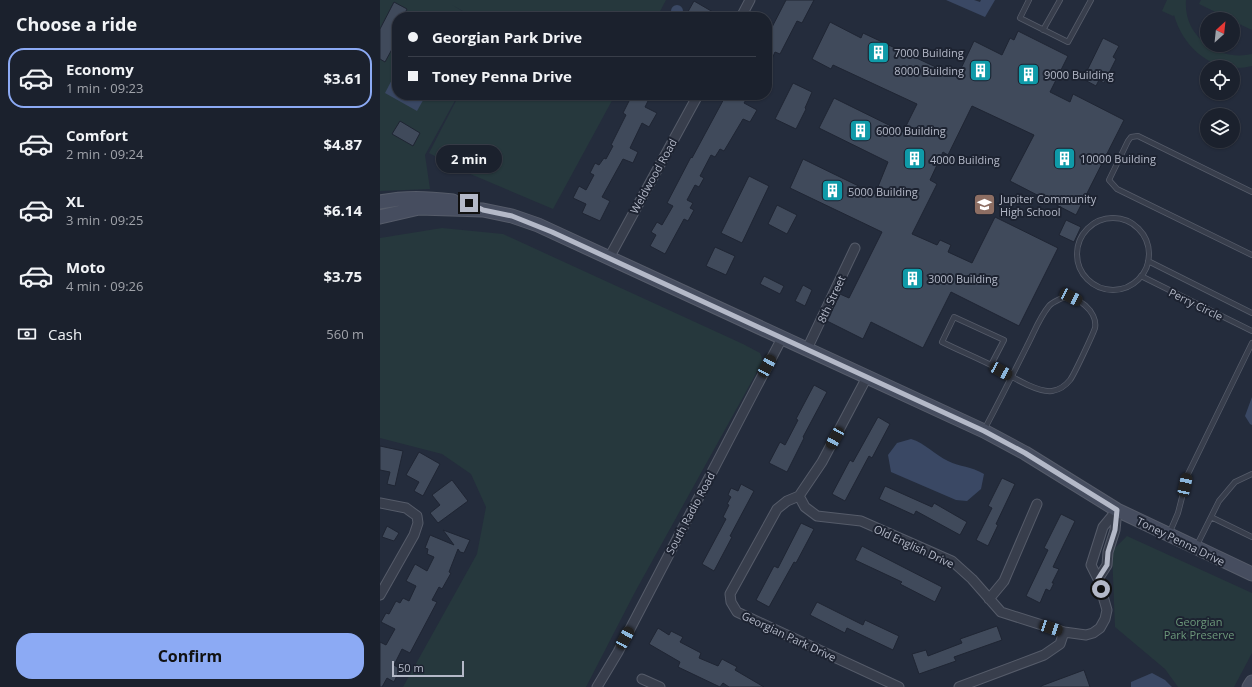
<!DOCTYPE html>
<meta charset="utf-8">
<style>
:root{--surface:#1b212d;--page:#282e39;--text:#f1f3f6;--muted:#a0a3aa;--line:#393e49;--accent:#8caaf4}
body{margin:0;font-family:"Open Sans",sans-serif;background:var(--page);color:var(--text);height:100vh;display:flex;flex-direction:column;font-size:15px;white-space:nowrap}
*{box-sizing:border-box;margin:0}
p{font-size:13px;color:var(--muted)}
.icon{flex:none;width:22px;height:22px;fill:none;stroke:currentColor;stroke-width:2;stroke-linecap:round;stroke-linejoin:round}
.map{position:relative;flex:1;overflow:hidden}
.drawer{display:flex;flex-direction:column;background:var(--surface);width:380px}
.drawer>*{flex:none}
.hud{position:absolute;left:12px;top:12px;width:380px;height:88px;border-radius:16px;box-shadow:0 1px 3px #0004,0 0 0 1px var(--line);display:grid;align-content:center;height:88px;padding:0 16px;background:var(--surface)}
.needle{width:26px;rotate:27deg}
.tools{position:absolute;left:820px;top:12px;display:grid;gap:8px}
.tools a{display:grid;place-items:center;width:40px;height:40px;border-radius:50%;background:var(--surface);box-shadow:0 1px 3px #0004,0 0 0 1px var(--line);font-size:20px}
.scale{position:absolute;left:12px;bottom:10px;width:72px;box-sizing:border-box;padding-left:4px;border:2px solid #b4b9c8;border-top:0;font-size:11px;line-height:14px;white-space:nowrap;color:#b4b9c8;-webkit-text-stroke:3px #1d2331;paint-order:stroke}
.end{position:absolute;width:18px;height:18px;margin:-9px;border:5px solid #b4b9c8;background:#111;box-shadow:0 0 0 2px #111}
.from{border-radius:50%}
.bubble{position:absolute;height:28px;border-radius:14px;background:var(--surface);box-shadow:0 1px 3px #0004,0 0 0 1px var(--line);font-size:13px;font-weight:700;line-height:28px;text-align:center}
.car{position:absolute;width:12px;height:24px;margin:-12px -6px;border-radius:5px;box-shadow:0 0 3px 1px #0007;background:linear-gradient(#222 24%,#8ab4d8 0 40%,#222 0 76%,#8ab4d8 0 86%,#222 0)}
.hud b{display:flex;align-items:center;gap:14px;height:38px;font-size:15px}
.hud b+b{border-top:1px solid var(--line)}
.hud i{width:10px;height:10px;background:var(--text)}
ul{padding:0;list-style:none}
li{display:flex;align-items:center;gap:12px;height:60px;margin:0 8px 6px;padding:0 8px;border:2px solid transparent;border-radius:16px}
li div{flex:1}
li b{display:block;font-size:15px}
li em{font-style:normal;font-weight:700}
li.on{border-color:var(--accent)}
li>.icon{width:36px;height:36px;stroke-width:1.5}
h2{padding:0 16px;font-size:18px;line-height:48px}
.pay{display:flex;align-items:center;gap:10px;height:44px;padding:0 16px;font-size:15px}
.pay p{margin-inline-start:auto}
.button{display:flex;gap:8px;margin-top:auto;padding:8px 16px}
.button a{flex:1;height:46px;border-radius:16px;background:var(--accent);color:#111;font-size:16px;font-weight:700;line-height:46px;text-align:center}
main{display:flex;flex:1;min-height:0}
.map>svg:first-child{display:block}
.green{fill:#26383d}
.water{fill:#3a4864}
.building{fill:#404a5b;stroke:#1f2533}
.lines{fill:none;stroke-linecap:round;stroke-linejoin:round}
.lane-casing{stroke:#565c6a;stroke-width:6}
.street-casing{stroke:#565c6a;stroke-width:11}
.secondary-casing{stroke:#565c6a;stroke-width:15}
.lane{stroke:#383e4c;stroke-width:4.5}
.street{stroke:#383e4c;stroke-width:9}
.secondary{stroke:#464d5f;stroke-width:13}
.route{stroke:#b4b9c8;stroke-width:5}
.labels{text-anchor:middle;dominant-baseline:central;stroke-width:4;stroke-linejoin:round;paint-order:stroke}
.poi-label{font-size:11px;fill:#b4b9c8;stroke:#1d2331;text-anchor:start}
.street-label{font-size:11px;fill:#b4b9c8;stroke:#1d2331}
.park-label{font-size:11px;fill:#6c987a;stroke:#1d2331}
</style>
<main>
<section class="drawer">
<h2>Choose a ride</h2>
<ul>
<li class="on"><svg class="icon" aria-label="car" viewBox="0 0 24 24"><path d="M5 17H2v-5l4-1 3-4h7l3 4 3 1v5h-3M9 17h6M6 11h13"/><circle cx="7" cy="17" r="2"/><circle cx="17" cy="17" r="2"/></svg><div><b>Economy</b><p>1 min · 09:23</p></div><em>$3.61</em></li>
<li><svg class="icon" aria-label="car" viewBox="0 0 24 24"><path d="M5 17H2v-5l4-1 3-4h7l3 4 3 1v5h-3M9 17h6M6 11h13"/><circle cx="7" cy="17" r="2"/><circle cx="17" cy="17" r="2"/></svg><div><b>Comfort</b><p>2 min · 09:24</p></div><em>$4.87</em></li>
<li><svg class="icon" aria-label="car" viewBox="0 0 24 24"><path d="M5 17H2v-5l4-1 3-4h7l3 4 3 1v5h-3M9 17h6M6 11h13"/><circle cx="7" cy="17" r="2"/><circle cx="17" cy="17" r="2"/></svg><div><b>XL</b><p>3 min · 09:25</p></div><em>$6.14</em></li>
<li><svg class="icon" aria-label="car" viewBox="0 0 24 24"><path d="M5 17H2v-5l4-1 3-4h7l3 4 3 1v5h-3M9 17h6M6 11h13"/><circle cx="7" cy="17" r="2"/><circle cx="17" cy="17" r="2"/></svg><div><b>Moto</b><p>4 min · 09:26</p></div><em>$3.75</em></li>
</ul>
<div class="pay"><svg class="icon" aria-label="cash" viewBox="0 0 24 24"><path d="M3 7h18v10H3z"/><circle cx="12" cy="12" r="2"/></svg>Cash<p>560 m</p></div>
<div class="button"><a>Confirm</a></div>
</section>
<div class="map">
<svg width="872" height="687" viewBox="0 0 872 687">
<rect width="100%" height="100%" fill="#242c3c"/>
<!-- green -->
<path class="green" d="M 0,0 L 286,0 L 277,17 L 94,17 L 72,5 L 92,17 L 17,17 L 17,95 L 78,95 L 45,155 L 50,189 L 0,191 Z
M 787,0 L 806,0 C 803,36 838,62 872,54 L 872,66 C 835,75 804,50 794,15 L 793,16 L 782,11 Z
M 821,0 L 872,0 L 872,30 L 853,21 L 853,19 L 850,19 L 819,4 Z
M 79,95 L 235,95 L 173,209 L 81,170 L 49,153 Z
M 62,228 L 123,234 L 363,344 L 380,353 L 383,361 L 255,592 L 206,687 L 23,687 L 97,554 L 106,507 L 91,474 L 62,454 L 0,438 L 0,238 Z
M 747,536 L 872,593 L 872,653 L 854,687 L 798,687 L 785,669 L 735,627 L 732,551 Z"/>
<!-- water -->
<path class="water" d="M 566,0 L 594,0 L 600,2 L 601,0 L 615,0 L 605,17 Z
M291 11a6 6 0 1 1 12 0a6 6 0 1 1-12 0Z
M 17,70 L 17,95 L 46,95 L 37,111 L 5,93 Z
M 872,397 L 872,425 L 870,424 L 865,416 Z
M 531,439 C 545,443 555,455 568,461 C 580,467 591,466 604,474 L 601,489 L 587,501 L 576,500 L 511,472 L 508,455 L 517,443 Z
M 772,673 L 785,680 L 792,687 L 751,687 L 751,682 Z"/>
<!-- building -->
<path class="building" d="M 406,0 L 434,0 L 422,23 L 417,21 L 400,54 L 395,52 L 387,70 L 387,32 L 389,33 Z
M 314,1 L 333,12 L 330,17 L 305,17 Z
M 14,2 L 27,9 L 23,17 L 17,17 L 17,28 L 13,36 L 17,38 L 17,40 L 5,62 L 0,59 L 0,29 Z
M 450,22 L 481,38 L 483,33 L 577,77 L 594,41 L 622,55 L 630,38 L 634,40 L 638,31 L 688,56 L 670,92 L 690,102 L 693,94 L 744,120 L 696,215 L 630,181 L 654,135 L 592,106 L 568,155 L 563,152 L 550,180 L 557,184 L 532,234 L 557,245 L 560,240 L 571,245 L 568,252 L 592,263 L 615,217 L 678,248 L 639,326 L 571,292 L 543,348 L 491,322 L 483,339 L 447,321 L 460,294 L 469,298 L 502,232 L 410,188 L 423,159 L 495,194 L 508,162 L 439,128 L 454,98 L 523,132 L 537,104 L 453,65 L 451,69 L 432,59 Z
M 723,38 L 739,46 L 733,57 L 736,59 L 724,83 L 719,80 L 716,86 L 703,79 Z
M 413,83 L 432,92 L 425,108 L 426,109 L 416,129 L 395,119 Z
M 252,95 L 271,95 L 265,107 L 277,113 L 269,127 L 262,123 L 250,148 L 258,152 L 253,163 L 243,159 L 222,197 L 230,201 L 220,221 L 202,213 L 206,204 L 193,198 L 199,186 L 206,190 L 214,175 L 210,173 L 215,163 L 219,165 L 224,158 L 226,159 L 233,146 L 231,145 L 246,115 L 243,113 Z
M 346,95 L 369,95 L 364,103 L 377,110 L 370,122 L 363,119 L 344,151 L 340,149 L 335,157 L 331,155 L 320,176 L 324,178 L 319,187 L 315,185 L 307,200 L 313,203 L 310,208 L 314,210 L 308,221 L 304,219 L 285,254 L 270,246 L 276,235 L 271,232 L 277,222 L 282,225 L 293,206 L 287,203 L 311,157 L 312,158 Z
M 20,121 L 40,133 L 33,146 L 12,134 Z
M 369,176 L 389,186 L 362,243 L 341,233 Z
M 397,205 L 417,215 L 407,234 L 388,224 Z
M 686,220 L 701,227 L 694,242 L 679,235 Z
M 335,247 L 355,256 L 346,275 L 326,266 Z
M 384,276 L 404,286 L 400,294 L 380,284 Z
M 423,285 L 432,290 L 425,306 L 415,301 Z
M 434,385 L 447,392 L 423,437 L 424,438 L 407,472 L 389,463 L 400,442 L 405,445 L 418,420 L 416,419 Z
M 498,417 L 510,424 L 492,458 L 489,456 L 465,501 L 452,494 L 470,460 L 473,462 Z
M 0,446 L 23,451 L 15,486 L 7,484 L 10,472 L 0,470 Z
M 39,452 L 60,464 L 43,496 L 34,491 L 39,482 L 26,475 Z
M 622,478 L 635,484 L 616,524 L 618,525 L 608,546 L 596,540 L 612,508 L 608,506 Z
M 72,480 L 88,501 L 58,523 L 50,513 L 60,505 L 52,495 Z
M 361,484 L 374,491 L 350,536 L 352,537 L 334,571 L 322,564 L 346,519 L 343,517 L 349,505 L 347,504 L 351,497 L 348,495 L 351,488 L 358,491 Z
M 505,486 L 552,507 L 554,503 L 587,522 L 580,535 L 536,511 L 534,515 L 499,499 Z
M 681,514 L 695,521 L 673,567 L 679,569 L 672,583 L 674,583 L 670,591 L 666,589 L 660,603 L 646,596 L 668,550 L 664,548 Z
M 421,523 L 434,529 L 416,563 L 414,562 L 389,607 L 376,600 L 394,566 L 398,568 Z
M 7,526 L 19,533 L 14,541 L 2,537 Z
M 63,530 L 90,540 L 84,553 L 80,552 L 78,549 L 69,572 L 71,573 L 62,589 L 59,587 L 52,600 L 57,602 L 30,653 L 22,649 L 14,665 L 20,669 L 14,682 L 7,678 L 2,687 L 0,687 L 0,642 L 6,645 L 15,629 L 1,622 L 6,613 L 9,614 L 16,601 L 20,603 L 23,598 L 29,601 L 36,586 L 26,581 L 35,564 L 47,571 L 54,557 L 47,554 L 48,549 L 45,548 L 50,535 L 74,545 Z
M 482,546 L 562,587 L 555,602 L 520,584 L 522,582 L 475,560 Z
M 437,602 L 483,625 L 485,620 L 519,636 L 513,650 L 467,628 L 465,633 L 430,615 Z
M 617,626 L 622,640 L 574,657 L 576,661 L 539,674 L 532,654 L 546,650 L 548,656 L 582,643 L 580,639 Z
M 278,628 L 289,635 L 291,631 L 303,637 L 300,642 L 321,653 L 319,658 L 338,666 L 342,659 L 357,667 L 355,670 L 384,687 L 349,687 L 343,683 L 340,687 L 298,667 L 300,662 L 269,644 Z
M 704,670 L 710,687 L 661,687 L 661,686 Z"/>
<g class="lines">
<defs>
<path id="lane" d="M 649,0 L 640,18 L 688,42 L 711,0
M 663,30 L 680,0
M 872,192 L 758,136 L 751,137 L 748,141 L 729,180 L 737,189 L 872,255
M697 254a36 36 0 1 1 72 0a36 36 0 1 1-72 0Z
M 768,261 L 872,313
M 761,276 L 872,331
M 604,430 C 619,402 633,374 647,346 C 654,333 659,318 669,306 C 671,303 678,300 682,298 C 697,294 718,312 715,328 C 713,334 694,375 690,380 C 686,385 679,390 672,391 C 656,393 626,373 611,365 C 595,357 578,350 562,342 L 574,317 L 624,340 L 611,365
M 831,517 L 872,537
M 789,534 L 798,513 L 808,474 L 872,343
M 816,547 L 839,501 L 855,482 L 872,474"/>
<path id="street" d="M 361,17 L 370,0
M 229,258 L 318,95
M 427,349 L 475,248
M 487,377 L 442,462 L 419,496 L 407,501 L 397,509 L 350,594 L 351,602 L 357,612 L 519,687
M 419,496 L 425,507 L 437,516 L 481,521 L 572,561 L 592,579 L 621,612 L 684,632 L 706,635 L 713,633 L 720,628 L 725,619 L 727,610 L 718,579 L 711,565 L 723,527 L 737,510
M 0,503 L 26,508 L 37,516 L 38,523 L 34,535 L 0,595
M 718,579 L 727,565 L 728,552 L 735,530 L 737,510
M 609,599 L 624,581 L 657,504
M 262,679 L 280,687
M 217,687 L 238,652 L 402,338
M 579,687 L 664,655 L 680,644 L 684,632"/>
<path id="secondary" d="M 0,202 C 25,197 47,198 73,201
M 0,217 L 39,208 L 103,210 L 132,216 L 158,225 L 604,431 L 645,453 L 737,510 L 872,574
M 869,687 L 872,682"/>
</defs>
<!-- lane casing -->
<use href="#lane" class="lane-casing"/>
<!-- street casing -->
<use href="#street" class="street-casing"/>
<!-- secondary casing -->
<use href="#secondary" class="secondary-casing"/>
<!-- lane -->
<use href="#lane" class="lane"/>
<!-- street -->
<use href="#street" class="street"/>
<!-- secondary -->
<use href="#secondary" class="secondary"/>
</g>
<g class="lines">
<!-- route -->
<path class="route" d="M 89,203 L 103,210 L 132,216 L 172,232 L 604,431 L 645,453 L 737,510 L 735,530 L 728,552 L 727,565 L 718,579 L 721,589"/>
</g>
<!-- icons -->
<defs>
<symbol id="building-square" viewBox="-11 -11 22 22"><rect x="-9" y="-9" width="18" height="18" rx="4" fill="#0f9aa8" stroke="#1d2331"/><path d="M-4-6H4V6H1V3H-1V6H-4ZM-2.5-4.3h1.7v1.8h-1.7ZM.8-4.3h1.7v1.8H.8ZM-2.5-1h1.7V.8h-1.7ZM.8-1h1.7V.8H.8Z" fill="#fff"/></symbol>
<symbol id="school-square" viewBox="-11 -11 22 22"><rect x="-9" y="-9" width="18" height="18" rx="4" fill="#8d6e63" stroke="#1d2331"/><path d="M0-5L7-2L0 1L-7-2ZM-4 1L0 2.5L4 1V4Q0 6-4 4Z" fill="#fff"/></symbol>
</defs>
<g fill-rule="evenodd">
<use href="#building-square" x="486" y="40" width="25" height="25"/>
<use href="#building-square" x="588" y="58" width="25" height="25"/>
<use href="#building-square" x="636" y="62" width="25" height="25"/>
<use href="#building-square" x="468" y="118" width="25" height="25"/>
<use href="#building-square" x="672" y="146" width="25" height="25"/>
<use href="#building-square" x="522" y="146" width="25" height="25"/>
<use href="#building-square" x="440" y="178" width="25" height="25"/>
<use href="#school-square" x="592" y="192" width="25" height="25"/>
<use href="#building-square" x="520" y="266" width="25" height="25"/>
</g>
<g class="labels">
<!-- poi labels -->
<g class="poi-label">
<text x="514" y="52">7000 Building</text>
<text x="584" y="70" text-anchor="end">8000 Building</text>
<text x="664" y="74">9000 Building</text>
<text x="496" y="130">6000 Building</text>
<text x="700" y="158">10000 Building</text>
<text x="550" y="159">4000 Building</text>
<text x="468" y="191">5000 Building</text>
<text x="620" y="198">Jupiter Community<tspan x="620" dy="13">High School</tspan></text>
<text x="548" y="278">3000 Building</text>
</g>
<!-- street labels -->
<g class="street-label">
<text transform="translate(273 176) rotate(-61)">Weldwood Road</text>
<text transform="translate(451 299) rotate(-65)">8th Street</text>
<text transform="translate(816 304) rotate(26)">Perry Circle</text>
<text transform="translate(310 513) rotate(-62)">South Radio Road</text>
<text transform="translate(801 541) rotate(26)">Toney Penna Drive</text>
<text transform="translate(534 546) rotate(25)">Old English Drive</text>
<text transform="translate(409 636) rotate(25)">Georgian Park Drive</text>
</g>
<!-- park labels -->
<g class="park-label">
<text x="819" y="621">Georgian<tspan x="819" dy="13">Park Preserve</tspan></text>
</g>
</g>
</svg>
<div class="tools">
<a><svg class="needle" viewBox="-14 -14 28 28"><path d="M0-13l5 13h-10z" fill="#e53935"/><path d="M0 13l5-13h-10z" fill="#a0a3aa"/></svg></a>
<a><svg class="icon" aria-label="locate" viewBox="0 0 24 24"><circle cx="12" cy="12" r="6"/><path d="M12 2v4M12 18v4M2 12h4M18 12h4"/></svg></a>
<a><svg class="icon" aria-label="layers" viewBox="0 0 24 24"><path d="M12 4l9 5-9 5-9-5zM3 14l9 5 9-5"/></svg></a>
</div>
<div class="scale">50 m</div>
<i class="end from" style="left:721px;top:589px"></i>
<i class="end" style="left:89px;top:203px"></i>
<div class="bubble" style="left:56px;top:145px;width:66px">2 min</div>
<i class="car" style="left:691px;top:297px;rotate:117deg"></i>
<i class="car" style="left:387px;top:366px;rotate:28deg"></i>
<i class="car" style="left:621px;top:371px;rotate:119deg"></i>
<i class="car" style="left:455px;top:438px;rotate:209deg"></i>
<i class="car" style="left:805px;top:485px;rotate:12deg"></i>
<i class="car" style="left:671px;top:628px;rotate:108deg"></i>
<i class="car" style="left:245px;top:638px;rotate:28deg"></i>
<div class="hud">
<b><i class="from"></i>Georgian Park Drive</b>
<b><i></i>Toney Penna Drive</b>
</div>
</div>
</main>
